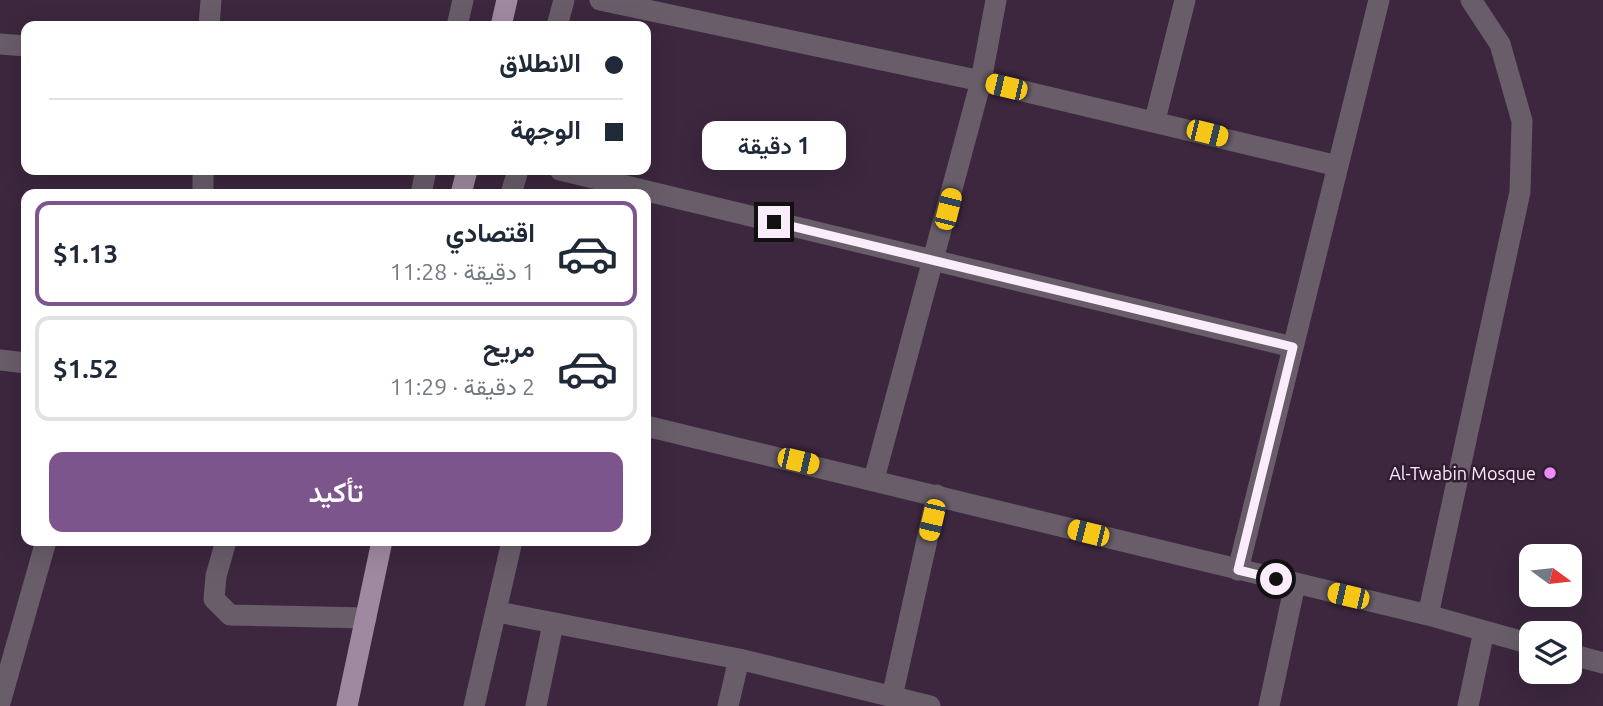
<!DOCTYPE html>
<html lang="ar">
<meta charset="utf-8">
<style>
:root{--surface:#fff;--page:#f6f6f7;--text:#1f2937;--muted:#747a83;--line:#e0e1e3;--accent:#7d558d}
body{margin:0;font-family:Ubuntu,Vazirmatn,sans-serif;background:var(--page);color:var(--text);direction:rtl;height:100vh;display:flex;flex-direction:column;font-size:26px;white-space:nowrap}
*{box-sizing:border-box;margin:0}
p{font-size:23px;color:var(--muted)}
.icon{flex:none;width:38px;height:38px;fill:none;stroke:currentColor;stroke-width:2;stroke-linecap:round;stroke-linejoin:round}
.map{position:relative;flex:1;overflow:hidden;direction:ltr}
.side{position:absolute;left:21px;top:189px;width:630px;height:357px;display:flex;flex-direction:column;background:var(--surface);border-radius:14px;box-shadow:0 7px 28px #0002;direction:rtl}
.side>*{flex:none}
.top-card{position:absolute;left:21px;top:21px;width:630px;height:154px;border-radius:14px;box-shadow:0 7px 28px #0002;direction:rtl;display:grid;align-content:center;height:154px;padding:0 28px;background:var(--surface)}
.needle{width:46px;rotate:105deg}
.tools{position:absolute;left:1519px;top:544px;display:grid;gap:14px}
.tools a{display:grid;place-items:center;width:63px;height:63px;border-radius:14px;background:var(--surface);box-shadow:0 7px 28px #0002;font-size:35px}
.end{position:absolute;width:32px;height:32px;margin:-16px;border:9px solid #faecfa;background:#111;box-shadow:0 0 0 4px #111}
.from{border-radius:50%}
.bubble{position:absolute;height:49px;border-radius:14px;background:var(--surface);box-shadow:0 7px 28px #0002;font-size:23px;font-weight:600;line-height:49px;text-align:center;direction:rtl}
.car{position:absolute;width:21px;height:42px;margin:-21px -10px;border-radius:9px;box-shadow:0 0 5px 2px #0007;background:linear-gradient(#f5c518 24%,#345 0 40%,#f5c518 0 76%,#345 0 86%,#f5c518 0)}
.top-card b{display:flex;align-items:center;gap:24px;height:66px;font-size:26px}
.top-card b+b{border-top:2px solid var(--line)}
.top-card i{width:18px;height:18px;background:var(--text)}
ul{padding:12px 0 0;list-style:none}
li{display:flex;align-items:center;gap:21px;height:105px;margin:0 14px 10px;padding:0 14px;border:4px solid var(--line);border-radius:14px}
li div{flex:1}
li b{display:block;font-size:26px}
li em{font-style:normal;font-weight:600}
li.on{border-color:var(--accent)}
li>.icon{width:63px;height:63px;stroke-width:1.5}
.cta{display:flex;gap:14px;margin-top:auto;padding:14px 28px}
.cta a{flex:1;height:80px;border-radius:14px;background:var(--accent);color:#fff;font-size:28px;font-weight:600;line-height:80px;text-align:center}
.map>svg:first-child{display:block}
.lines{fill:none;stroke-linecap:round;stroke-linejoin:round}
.minor{stroke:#685d69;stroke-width:21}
.major{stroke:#9f89a0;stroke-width:21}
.route{stroke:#faecfa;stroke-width:9}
.poi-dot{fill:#ef8bf7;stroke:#321d33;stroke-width:2.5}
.labels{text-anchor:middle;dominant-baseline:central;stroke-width:5;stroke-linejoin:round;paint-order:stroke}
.poi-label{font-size:18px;fill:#faecfa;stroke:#321d33;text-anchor:end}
</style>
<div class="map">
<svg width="1603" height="706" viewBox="0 0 1603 706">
<rect width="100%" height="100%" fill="#3c273e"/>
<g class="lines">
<!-- minor -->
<path class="minor" d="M 600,0 L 981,81 L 1338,166
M 209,26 L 211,0
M 457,26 L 463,0
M 557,26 L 564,0
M 0,44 L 26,46
M 1155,120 L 1185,0
M 560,170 L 1293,347
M 203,194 L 203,170
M 421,194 L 426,170
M 511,194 L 518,170
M 0,360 L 26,363
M 646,426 L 1428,615 L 1531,644
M 874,479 L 981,81 L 996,0
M 226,541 L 216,576 L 214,599 L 230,615 L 366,618
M 1238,570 L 1379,0
M 498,612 L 739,659 L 930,706
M 1428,615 L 1520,192 L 1522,121 L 1500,44 L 1471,0
M 1570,654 L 1603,663
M 892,697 L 937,495
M 0,703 L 46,541
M 474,706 L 512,541
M 536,706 L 553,624
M 728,706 L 739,659
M 1269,706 L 1295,584
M 1468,706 L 1484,631"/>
<!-- major -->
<path class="major" d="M 501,26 L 507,0
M 461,194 L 467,170
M 347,706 L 382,541"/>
</g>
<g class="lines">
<!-- route -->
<path class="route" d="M 774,222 L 1293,347 L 1238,570 L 1276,579"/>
</g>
<!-- markers -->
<circle class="poi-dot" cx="1550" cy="473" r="7"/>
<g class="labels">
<!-- poi labels -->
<g class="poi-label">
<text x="1536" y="473">Al-Twabin Mosque</text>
</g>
</g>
</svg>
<div class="tools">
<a><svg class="needle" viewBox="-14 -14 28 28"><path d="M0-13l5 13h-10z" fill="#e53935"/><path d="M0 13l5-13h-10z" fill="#747a83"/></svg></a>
<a><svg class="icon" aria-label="layers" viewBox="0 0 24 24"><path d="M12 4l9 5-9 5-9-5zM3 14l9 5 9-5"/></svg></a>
</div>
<i class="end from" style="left:1276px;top:579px"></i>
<i class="end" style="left:774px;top:222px"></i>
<div class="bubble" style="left:702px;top:121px;width:144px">1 دقيقة</div>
<i class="car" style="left:1006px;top:87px;rotate:283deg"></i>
<i class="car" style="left:1207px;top:133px;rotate:104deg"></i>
<i class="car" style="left:948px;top:209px;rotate:14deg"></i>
<i class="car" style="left:798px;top:461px;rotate:103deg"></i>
<i class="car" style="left:932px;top:520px;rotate:193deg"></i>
<i class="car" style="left:1088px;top:533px;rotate:284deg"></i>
<i class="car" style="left:1348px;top:596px;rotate:283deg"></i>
<div class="top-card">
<b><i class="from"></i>الانطلاق</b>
<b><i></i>الوجهة</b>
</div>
<section class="side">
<ul>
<li class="on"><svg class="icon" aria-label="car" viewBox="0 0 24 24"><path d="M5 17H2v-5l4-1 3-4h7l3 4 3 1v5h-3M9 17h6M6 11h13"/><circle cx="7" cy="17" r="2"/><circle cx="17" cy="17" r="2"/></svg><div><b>اقتصادي</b><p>1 دقيقة · 11:28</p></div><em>$1.13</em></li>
<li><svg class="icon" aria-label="car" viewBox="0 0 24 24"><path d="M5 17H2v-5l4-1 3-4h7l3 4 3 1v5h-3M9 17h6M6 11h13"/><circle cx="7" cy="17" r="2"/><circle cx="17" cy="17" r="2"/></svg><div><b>مريح</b><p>2 دقيقة · 11:29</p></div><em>$1.52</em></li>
</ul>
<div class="cta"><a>تأكيد</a></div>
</section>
</div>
